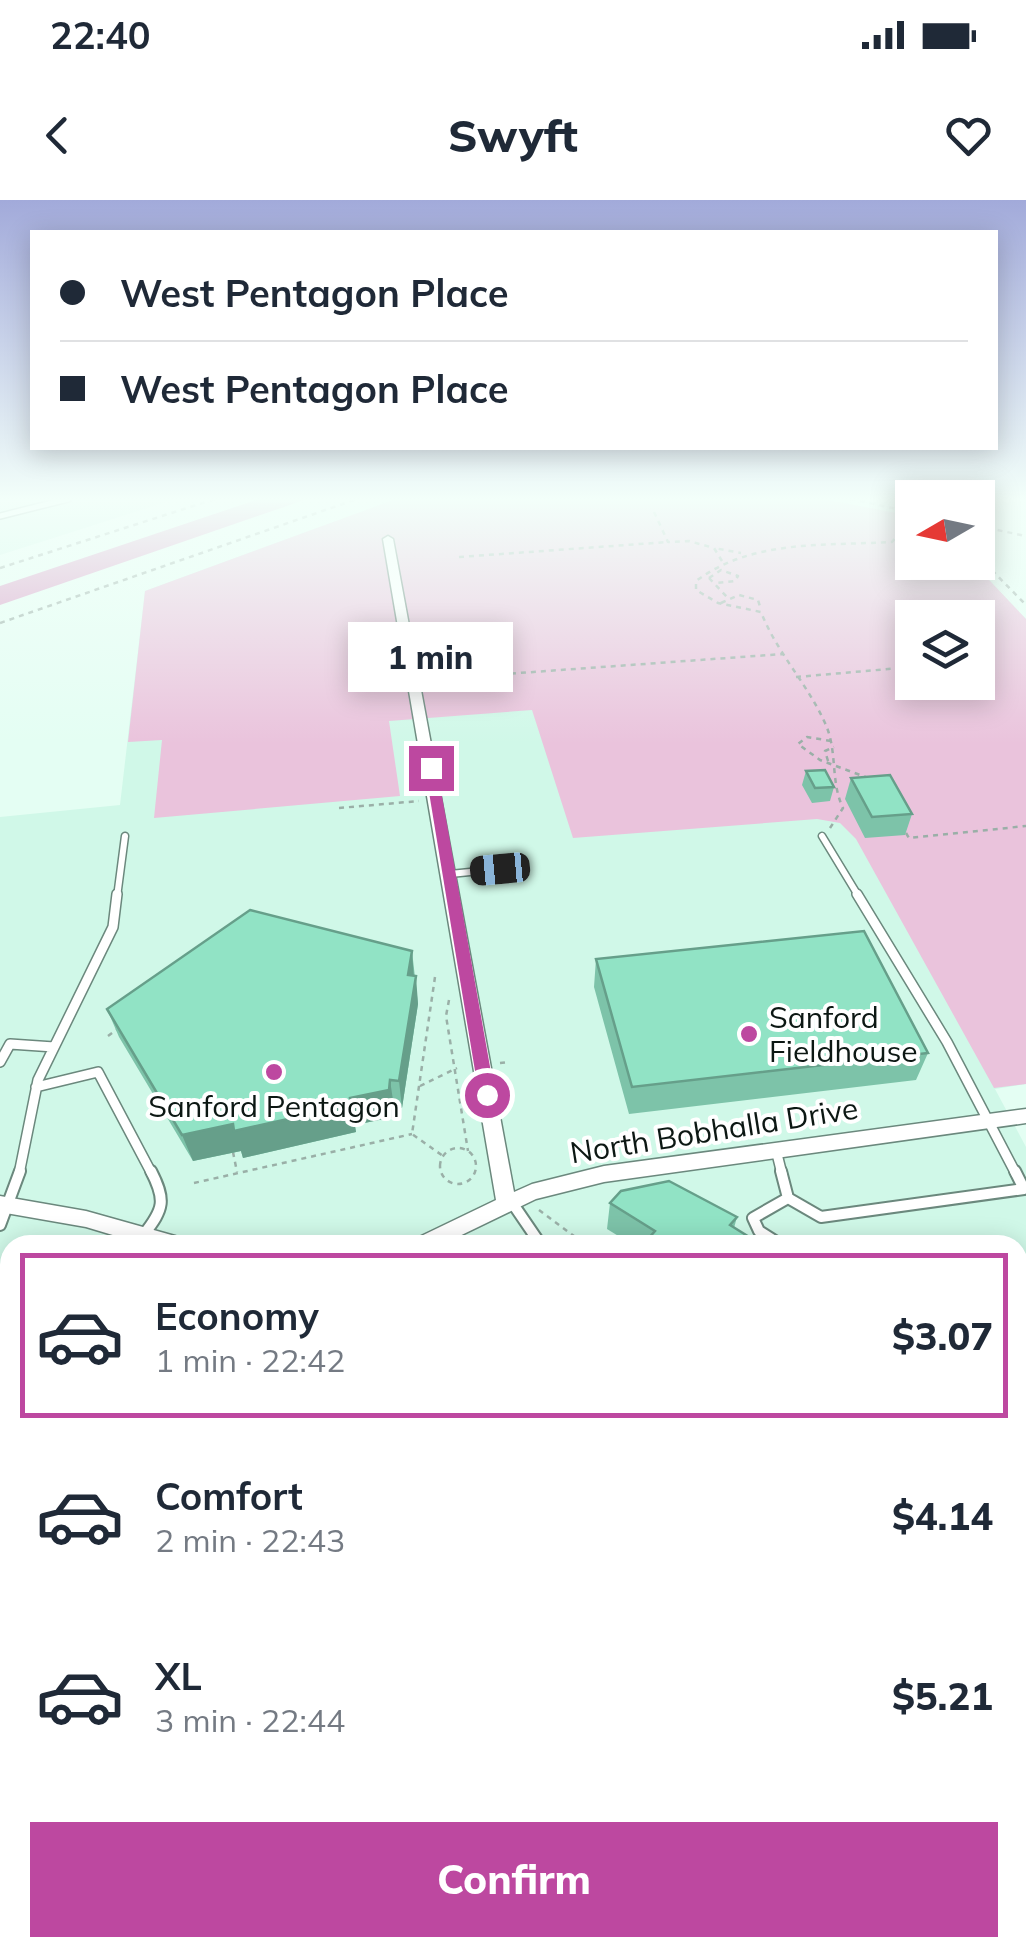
<!DOCTYPE html>
<meta charset="utf-8">
<style>
:root{--surface:#fff;--page:#f6f6f7;--text:#1f2937;--muted:#747a83;--line:#e0e1e3;--accent:#bd48a0}
body{margin:0;font-family:Mulish,sans-serif;background:var(--page);color:var(--text);height:100vh;display:flex;flex-direction:column;font-size:38px;white-space:nowrap}
*{box-sizing:border-box;margin:0}
p{font-size:32px;color:var(--muted)}
.icon{flex:none;width:55px;height:55px;fill:none;stroke:currentColor;stroke-width:2;stroke-linecap:round;stroke-linejoin:round}
.map{position:relative;flex:1;overflow:hidden}
.panel{position:absolute;left:0px;top:1035px;width:1028px;height:722px;display:flex;flex-direction:column;background:var(--surface);border-radius:30px 30px 0 0;box-shadow:0 5px 25px #0003}
.panel>*{flex:none}
.guide{position:absolute;left:30px;top:30px;width:968px;height:220px;border-radius:0px;box-shadow:0 5px 25px #0003;display:grid;align-content:center;height:220px;padding:0 30px;background:var(--surface)}
.needle{width:65px;rotate:261deg}
.buttons{position:absolute;left:895px;top:280px;display:grid;gap:20px}
.buttons a{display:grid;place-items:center;width:100px;height:100px;border-radius:0px;background:var(--surface);box-shadow:0 5px 25px #0003;font-size:50px}
.end{position:absolute;width:45px;height:45px;margin:-22px;border:12px solid #bd48a0;background:#fff;box-shadow:0 0 0 5px #fff}
.from{border-radius:50%}
.bubble{position:absolute;height:70px;border-radius:0px;background:var(--surface);box-shadow:0 5px 25px #0003;font-size:32px;font-weight:800;line-height:70px;text-align:center}
.car{position:absolute;width:30px;height:60px;margin:-30px -15px;border-radius:12px;box-shadow:0 0 8px 2px #0007;background:linear-gradient(#222 24%,#8ab4d8 0 40%,#222 0 76%,#8ab4d8 0 86%,#222 0)}
.guide b{display:flex;align-items:center;gap:35px;height:95px;font-size:38px}
.guide b+b{border-top:2px solid var(--line)}
.guide i{width:25px;height:25px;background:var(--text)}
ul{padding:18px 0 0;list-style:none}
li{display:flex;align-items:center;gap:30px;height:165px;margin:0 20px 15px;padding:0 10px;border:5px solid transparent;border-radius:0px}
li div{flex:1}
li b{display:block;font-size:38px}
li em{font-style:normal;font-weight:800}
li.selected{border-color:var(--accent)}
li>.icon{width:90px;height:90px;stroke-width:1.5}
.cta{display:flex;gap:20px;margin-top:auto;padding:20px 30px}
.cta a{flex:1;height:115px;border-radius:0px;background:var(--accent);color:#fff;font-size:40px;font-weight:800;line-height:115px;text-align:center}
.status{display:flex;justify-content:space-between;align-items:center;height:70px;padding:0 50px;background:var(--surface);direction:ltr}
.status svg{height:28px;fill:currentColor}
header{display:flex;justify-content:space-between;align-items:center;height:130px;padding:0 30px;background:var(--surface);font-size:45px;font-weight:800}
.map>svg:first-child{display:block}
.built{fill:#d0f8e8;fill-rule:evenodd}
.green{fill:#eac3dc;fill-rule:evenodd}
.water{fill:#d99cc6}
.lines{fill:none;stroke-linecap:round;stroke-linejoin:round}
.lane-far4-casing{stroke:#6b887d;stroke-width:8}
.lane-far3-casing{stroke:#6b887d;stroke-width:9}
.lane-far2-casing{stroke:#6b887d;stroke-width:12}
.lane-far1-casing{stroke:#6b887d;stroke-width:14}
.lane-casing{stroke:#6b887d;stroke-width:18}
.street-casing{stroke:#6b887d;stroke-width:3}
.path-far1{stroke:#9aafa7;stroke-width:2.5;stroke-dasharray:5 5;stroke-linecap:butt}
.path{stroke:#9aafa7;stroke-width:4;stroke-dasharray:11 11;stroke-linecap:butt}
.lane-far4{stroke:#fff;stroke-width:5}
.lane-far3{stroke:#fff;stroke-width:6}
.lane-far2{stroke:#fff;stroke-width:9}
.lane-far1{stroke:#fff;stroke-width:10}
.lane{stroke:#fff;stroke-width:14}
.street{fill:#fff;fill-rule:evenodd}
.wall{fill:#7dc3a9}
.shaded-wall{fill:#669f8a}
.building{fill:#91e3c5;stroke:#669f8a;stroke-width:2.5}
.route{fill:#bd48a0}
.poi-dot{fill:#bd48a0;stroke:#fff;stroke-width:4}
.labels{text-anchor:middle;dominant-baseline:central;stroke-width:8;stroke-linejoin:round;paint-order:stroke}
.poi-label{font-size:30px;fill:#0c1713;stroke:#fff;text-anchor:start}
.street-label{font-size:30px;fill:#0c1713;stroke:#fff}
</style>
<div class="status"><b>22:40</b><svg viewBox="0 0 49 12"><path d="M0 12V9h3v3zM5 12V6h3v6zM10 12V3h3v9zM15 12V0h3v12zM26 1h20v11H26zM47 4h2v5h-2z"/></svg></div>
<header><svg class="icon" aria-label="back" viewBox="0 0 24 24"><path d="M15 5l-7 7 7 7"/></svg>Swyft<svg class="icon" aria-label="heart" viewBox="0 0 24 24"><path d="M12 20l-8-8c-3-5 5-10 8-4 3-6 11-1 8 4z"/></svg></header>
<div class="map">
<svg width="1026" height="1756" viewBox="0 0 1026 1756">
<rect width="100%" height="100%" fill="#e4fef3"/>
<!-- built -->
<path class="built" d="M 0,299 L 176,299 L 0,355 Z
M 396,299 L 823,299 L 912,316 L 912,362 L 973,363 L 1026,419 L 1026,884 L 995,889 L 1026,947 L 1026,1572 L 1018,1574 L 1018,1045 L 10,1045 L 10,1352 L 0,1354 L 0,617 L 120,605 L 145,391 ZM 912,418 L 978,418 L 978,482 L 912,482 Z"/>
<!-- green -->
<path class="green" d="M 396,299 L 823,299 L 912,316 L 912,362 L 973,363 L 1026,419 L 1026,884 L 994,888 L 856,639 L 840,623 L 817,619 L 573,638 L 532,510 L 389,521 L 400,596 L 154,618 L 162,540 L 128,542 L 145,391 ZM 912,418 L 978,418 L 978,482 L 912,482 Z"/>
<!-- water -->
<path class="water" d="M 259,299 L 307,299 L 0,405 L 0,386 Z"/>
<g class="lines">
<defs>
<path id="lane-far4" d="M 0,316 L 68,299"/>
<path id="lane-far3" d="M 822,636 L 859,697
M 450,674 L 500,669
M 117,697 L 125,636"/>
<path id="lane-far2" d="M 857,694 L 947,842 L 1016,974
M 0,862 L 10,844 L 54,847
M 36,887 L 98,872 L 152,974
M 776,950 L 782,974
M 19,974 L 38,880 L 113,727 L 117,694"/>
<path id="lane-far1" d="M 788,998 L 821,1017 L 1024,989 L 1015,971
M 511,1001 L 541,1045
M 0,1025 L 20,971
M 144,1034 C 164,1009 166,1000 151,971
M 781,1045 L 759,1031 L 753,1018 L 788,998 L 781,971
M 1018,1194 L 1026,1199"/>
<path id="lane" d="M 1018,1375 L 1026,1381
M 1018,1450 L 1026,1470
M 1018,1499 L 1026,1498"/>
<path id="street" d="M 388,336 L 393,339 L 514,992 L 532,984 L 604,966 L 1026,909 L 1026,923 L 604,982 L 536,999 L 441,1045 L 412,1045 L 415,1039 L 496,1000 L 383,339 Z
M 0,996 L 86,1011 L 175,1036 L 182,1039 L 185,1045 L 146,1045 L 86,1027 L 0,1012 Z
M 1026,1612 L 1026,1640 L 1018,1641 L 1018,1613 Z
M 574,1748 L 604,1748 L 606,1756 L 576,1756 Z"/>
</defs>
<!-- lane-far4 casing -->
<use href="#lane-far4" class="lane-far4-casing"/>
<!-- lane-far3 casing -->
<use href="#lane-far3" class="lane-far3-casing"/>
<!-- lane-far2 casing -->
<use href="#lane-far2" class="lane-far2-casing"/>
<!-- lane-far1 casing -->
<use href="#lane-far1" class="lane-far1-casing"/>
<!-- lane casing -->
<use href="#lane" class="lane-casing"/>
<!-- street casing -->
<use href="#street" class="street-casing"/>
<!-- path-far1 -->
<path class="path-far1" d="M 850,299 L 912,312
M 654,312 L 668,342 L 689,341 L 714,348
M 978,326 L 1026,336
M 978,356 L 1026,405
M 459,357 L 668,342
M 722,361 L 714,348 L 741,353
M 0,368 L 215,299
M 709,378 L 721,370 L 738,376 L 735,381 L 717,383
M 709,378 L 727,397
M 721,403 L 739,395 L 758,400 L 761,410
M 0,423 L 357,299
M 978,461 L 997,460
M 491,475 L 783,454
M 796,477 L 912,467
M 831,541 L 807,537 L 798,544 L 820,560 L 868,578
M 828,561 L 825,551 L 834,547
M 339,608 L 419,601
M 830,628 L 843,608 C 830,581 838,551 825,523 C 807,483 777,453 761,412 L 718,403 L 696,390 L 696,381 C 752,339 825,346 892,342 L 906,325 L 912,325
M 906,633 L 909,638 L 1026,626
M 435,777 L 412,934 L 443,956
M 449,800 L 446,816 L 468,951
M 108,836 L 119,828
M 500,863 L 509,862
M 420,886 L 457,868
M440 966a18 18 0 1 1 36 0a18 18 0 1 1-36 0Z
M 233,952 L 237,972
M 194,983 L 412,934
M 539,1010 L 586,1045"/>
<!-- path -->
<path class="path" d="M 1018,1337 L 1026,1343"/>
<!-- lane-far4 -->
<use href="#lane-far4" class="lane-far4"/>
<!-- lane-far3 -->
<use href="#lane-far3" class="lane-far3"/>
<!-- lane-far2 -->
<use href="#lane-far2" class="lane-far2"/>
<!-- lane-far1 -->
<use href="#lane-far1" class="lane-far1"/>
<!-- lane -->
<use href="#lane" class="lane"/>
<!-- street -->
<use href="#street" class="street"/>
</g>
<!-- wall -->
<path class="wall" d="M 806,571 L 834,587 L 830,601 L 812,603 L 802,585 Z
M 851,578 L 912,614 L 905,635 L 865,638 L 845,599 Z
M 412,751 L 418,804 L 402,908 L 394,907 L 393,917 L 355,925 L 356,932 L 243,958 L 241,951 L 193,961 L 119,837 L 107,809 Z
M 596,759 L 928,853 L 916,880 L 629,914 L 594,787 Z
M 610,1003 L 737,1017 L 734,1028 L 762,1045 L 633,1045 L 607,1029 Z"/>
<!-- shaded-wall -->
<path class="shaded-wall" d="M 412,751 L 414,779 L 408,775 Z
M 416,776 L 418,804 L 402,908 L 399,881 Z
M 390,880 L 394,907 L 393,917 L 355,925 L 350,898 Z
M 351,905 L 356,932 L 243,958 L 241,951 L 193,961 L 182,935 L 233,924 Z"/>
<!-- building -->
<path class="building" d="M 825,570 L 834,587 L 815,588 L 806,571 Z
M 890,575 L 912,614 L 872,617 L 851,578 Z
M 250,710 L 412,751 L 408,775 L 416,776 L 399,881 L 390,880 L 389,890 L 350,898 L 351,905 L 234,931 L 233,924 L 182,935 L 107,809 Z
M 864,731 L 928,853 L 632,887 L 596,759 Z
M 669,981 L 737,1017 L 730,1025 L 762,1045 L 658,1045 L 648,1039 L 655,1031 L 610,1003 L 621,991 Z"/>
<!-- sky -->
<linearGradient id="sky" x2="0" y2="1"><stop stop-color="#a2aada"/><stop offset="0.55" stop-color="#f3fffa"/><stop offset="1" stop-color="#f3fffa" stop-opacity="0"/></linearGradient>
<rect width="1026" height="544" fill="url(#sky)"/>
<!-- route -->
<path class="route" d="M 431,564 L 437,568 L 495,895 L 487,901 L 479,895 L 425,568 Z"/>
<!-- markers -->
<g class="poi-dot">
<circle cx="749" cy="834" r="10"/>
<circle cx="274" cy="872" r="10"/>
</g>
<g class="labels">
<!-- poi labels -->
<g class="poi-label">
<text x="769" y="817">Sanford<tspan x="769" dy="34">Fieldhouse</tspan></text>
<text x="274" y="906" text-anchor="middle">Sanford Pentagon</text>
</g>
<!-- street labels -->
<g class="street-label">
<text transform="translate(714 930) rotate(-9)">North Bobhalla Drive</text>
</g>
</g>
</svg>
<div class="buttons">
<a><svg class="needle" viewBox="-14 -14 28 28"><path d="M0-13l5 13h-10z" fill="#e53935"/><path d="M0 13l5-13h-10z" fill="#747a83"/></svg></a>
<a><svg class="icon" aria-label="layers" viewBox="0 0 24 24"><path d="M12 4l9 5-9 5-9-5zM3 14l9 5 9-5"/></svg></a>
</div>
<i class="end from" style="left:487px;top:895px"></i>
<i class="end" style="left:431px;top:568px"></i>
<div class="bubble" style="left:348px;top:422px;width:165px">1 min</div>
<i class="car" style="left:500px;top:669px;rotate:265deg"></i>
<div class="guide">
<b><i class="from"></i>West Pentagon Place</b>
<b><i></i>West Pentagon Place</b>
</div>
<section class="panel">
<ul>
<li class="selected"><svg class="icon" aria-label="car" viewBox="0 0 24 24"><path d="M5 17H2v-5l4-1 3-4h7l3 4 3 1v5h-3M9 17h6M6 11h13"/><circle cx="7" cy="17" r="2"/><circle cx="17" cy="17" r="2"/></svg><div><b>Economy</b><p>1 min · 22:42</p></div><em>$3.07</em></li>
<li><svg class="icon" aria-label="car" viewBox="0 0 24 24"><path d="M5 17H2v-5l4-1 3-4h7l3 4 3 1v5h-3M9 17h6M6 11h13"/><circle cx="7" cy="17" r="2"/><circle cx="17" cy="17" r="2"/></svg><div><b>Comfort</b><p>2 min · 22:43</p></div><em>$4.14</em></li>
<li><svg class="icon" aria-label="car" viewBox="0 0 24 24"><path d="M5 17H2v-5l4-1 3-4h7l3 4 3 1v5h-3M9 17h6M6 11h13"/><circle cx="7" cy="17" r="2"/><circle cx="17" cy="17" r="2"/></svg><div><b>XL</b><p>3 min · 22:44</p></div><em>$5.21</em></li>
</ul>
<div class="cta"><a>Confirm</a></div>
</section>
</div>
